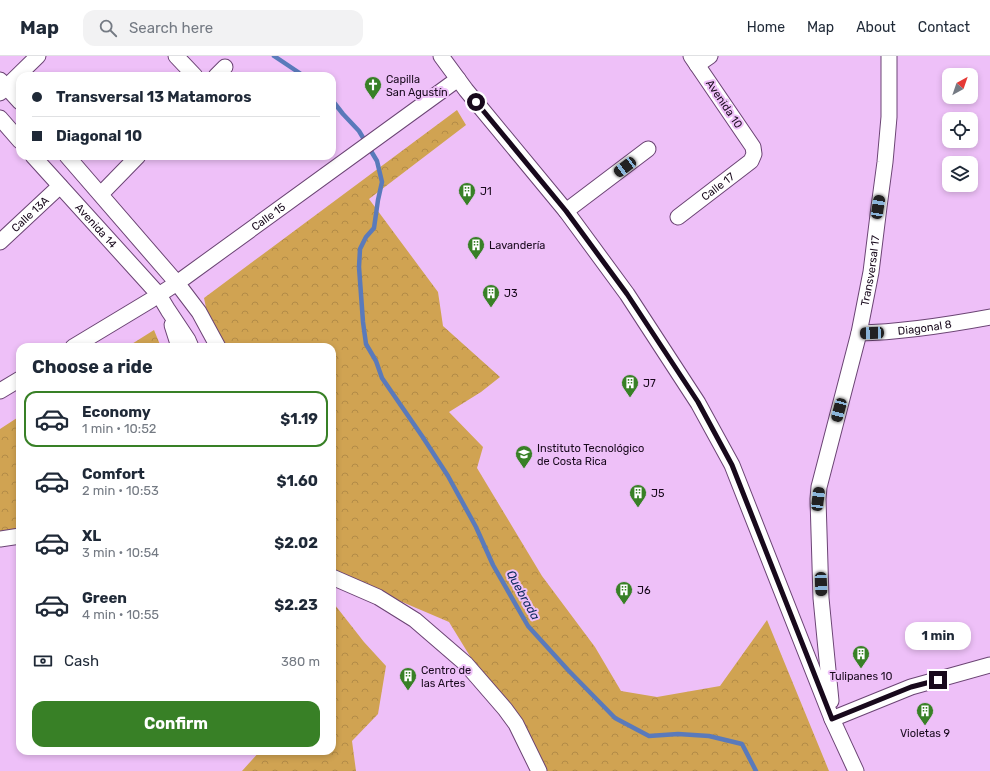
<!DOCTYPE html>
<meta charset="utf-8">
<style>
:root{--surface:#fff;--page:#f2f2f3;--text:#1f2937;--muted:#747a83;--line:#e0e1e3;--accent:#388026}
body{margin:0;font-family:Rubik,sans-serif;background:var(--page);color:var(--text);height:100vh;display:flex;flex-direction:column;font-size:15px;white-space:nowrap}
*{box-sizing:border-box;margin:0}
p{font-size:13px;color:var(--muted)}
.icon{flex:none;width:22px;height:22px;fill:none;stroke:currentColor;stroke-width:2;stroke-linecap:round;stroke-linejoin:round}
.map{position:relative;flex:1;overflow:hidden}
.panel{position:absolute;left:16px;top:287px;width:320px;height:412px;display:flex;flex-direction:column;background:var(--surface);border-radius:12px;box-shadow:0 2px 6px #0003}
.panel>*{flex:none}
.top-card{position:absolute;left:16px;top:16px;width:320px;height:88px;border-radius:12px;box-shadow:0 2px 6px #0003;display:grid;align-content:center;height:88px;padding:0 16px;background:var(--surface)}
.needle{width:26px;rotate:40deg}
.tools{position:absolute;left:942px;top:12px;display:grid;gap:8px}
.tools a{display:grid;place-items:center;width:36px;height:36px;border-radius:8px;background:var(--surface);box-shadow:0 2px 6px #0003;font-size:20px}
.end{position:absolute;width:18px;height:18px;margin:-9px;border:5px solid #18091c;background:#fff;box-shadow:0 0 0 2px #fff}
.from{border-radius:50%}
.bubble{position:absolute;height:28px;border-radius:12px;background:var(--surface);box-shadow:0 2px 6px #0003;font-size:13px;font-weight:700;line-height:28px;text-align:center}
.car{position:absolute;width:12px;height:24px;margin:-12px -6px;border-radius:5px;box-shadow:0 0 3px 1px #0007;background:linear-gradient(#222 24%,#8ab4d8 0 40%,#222 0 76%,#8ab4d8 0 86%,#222 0)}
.top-card b{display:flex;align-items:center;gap:14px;height:38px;font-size:15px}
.top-card b+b{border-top:1px solid var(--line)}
.top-card i{width:10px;height:10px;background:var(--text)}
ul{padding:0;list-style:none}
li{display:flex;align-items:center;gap:12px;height:56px;margin:0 8px 6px;padding:0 8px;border:2px solid transparent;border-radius:12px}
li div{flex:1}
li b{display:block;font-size:15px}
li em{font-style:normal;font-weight:700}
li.current{border-color:var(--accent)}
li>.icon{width:36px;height:36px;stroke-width:1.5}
h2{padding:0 16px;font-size:18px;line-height:48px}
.pay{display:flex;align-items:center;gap:10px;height:44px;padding:0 16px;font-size:15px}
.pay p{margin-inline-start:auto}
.action{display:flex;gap:8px;margin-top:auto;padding:8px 16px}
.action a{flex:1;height:46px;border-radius:12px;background:var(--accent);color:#fff;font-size:16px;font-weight:700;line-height:46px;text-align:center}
header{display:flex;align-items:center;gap:24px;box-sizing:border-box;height:56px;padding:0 20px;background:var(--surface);border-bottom:1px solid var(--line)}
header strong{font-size:19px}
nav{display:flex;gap:22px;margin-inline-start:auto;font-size:14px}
.search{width:280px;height:36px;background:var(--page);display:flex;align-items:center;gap:10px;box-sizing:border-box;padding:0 14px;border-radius:12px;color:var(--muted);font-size:15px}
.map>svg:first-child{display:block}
.park{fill:url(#park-crowns)}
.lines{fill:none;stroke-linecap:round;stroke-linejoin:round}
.stream{stroke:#5a7abb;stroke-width:4.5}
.minor-casing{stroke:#6b4474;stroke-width:17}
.minor{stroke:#fff;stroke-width:15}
.route{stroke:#18091c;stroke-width:5}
.labels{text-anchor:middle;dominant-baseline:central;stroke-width:4;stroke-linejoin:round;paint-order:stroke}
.poi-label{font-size:11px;fill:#18091c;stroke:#eec0f8;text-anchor:start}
.street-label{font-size:11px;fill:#18091c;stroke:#eec0f8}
.water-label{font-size:12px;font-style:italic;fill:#0a2a5d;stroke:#eec0f8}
</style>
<header>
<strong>Map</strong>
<div class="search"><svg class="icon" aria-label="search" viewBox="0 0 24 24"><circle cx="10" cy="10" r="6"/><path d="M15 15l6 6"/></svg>Search here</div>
<nav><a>Home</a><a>Map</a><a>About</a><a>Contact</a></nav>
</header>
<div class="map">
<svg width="990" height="715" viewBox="0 0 990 715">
<defs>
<pattern id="park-crowns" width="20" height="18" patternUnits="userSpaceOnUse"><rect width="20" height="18" fill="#d0a352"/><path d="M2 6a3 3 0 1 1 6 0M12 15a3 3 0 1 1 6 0" fill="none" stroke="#b28b47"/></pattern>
</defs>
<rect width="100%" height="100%" fill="#eec0f8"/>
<!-- park -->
<path class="park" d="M 457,54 L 466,69 L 369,143 L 438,236 L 443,270 L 500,321 L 481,336 L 449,356 L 483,391 L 477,412 L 542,520 L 595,591 L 621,635 L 657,641 L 720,630 L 767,564 L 829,715 L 539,715 L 530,698 L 449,566 L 332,516 L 332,291 L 214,291 L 204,242 Z
M 154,274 L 161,291 L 127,291 Z
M 20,360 L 20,474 L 0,476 L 0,373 Z
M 335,549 L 364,586 L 386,610 L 378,658 L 352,685 L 356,715 L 242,715 L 260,695 L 332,695 L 332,558 Z"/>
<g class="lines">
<!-- stream -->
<path class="stream" d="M 274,0 L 304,20
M 332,44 L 343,58 L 359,75 L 377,105 L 382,126 L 378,144 L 374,172 L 366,181 L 360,193 L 359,211 L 363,266 L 366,288 L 376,305 L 382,322 L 422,380 L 448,420 L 476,471 L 493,509 L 528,570 L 568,614 L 615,662 L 649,680 L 678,678 L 709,680 L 742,688 L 756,715"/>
<defs>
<g id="minor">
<path d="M 176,0 L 195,20"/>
<path d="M 441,0 L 466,34 L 566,155 L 627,238 L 698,347 L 732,409 L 832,663 L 856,715"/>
<path d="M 697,9 L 710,0"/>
<path d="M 216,20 L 225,11"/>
<path d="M 0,24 L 20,46"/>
<path d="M 0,37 L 38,0"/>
<path d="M 0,62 L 20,85"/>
<path id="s1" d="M 33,100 L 159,239 L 168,254 L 188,284 L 191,291"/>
<path d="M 67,100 L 177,227 L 199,256 L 218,291"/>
<path d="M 101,138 L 138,100"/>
<path d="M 566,155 L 648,93"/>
<path id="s2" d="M 678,161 L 751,105 L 754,98 L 753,91 L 691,0"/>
<path id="s3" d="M 0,186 L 60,130"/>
<path d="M 172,269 L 179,291"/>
<path id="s4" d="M 859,277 C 903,276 947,269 990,261"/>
<path id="s5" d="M 73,291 L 151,244 L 177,227 L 458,23"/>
<path d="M 0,335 L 20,323"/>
<path d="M 0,483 L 20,480"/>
<path d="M 332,521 L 378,541 L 415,564 L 466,608 L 505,653 L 516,668 L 539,715"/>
<path id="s6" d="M 831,645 L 821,542 L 818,443 L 819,431 L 859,277 L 871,216 L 879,151 L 885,106 L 889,61 L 889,0"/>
<path d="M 832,663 L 911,631 L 990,609"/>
</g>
</defs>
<!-- minor casing -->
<use href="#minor" class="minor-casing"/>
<!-- minor -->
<use href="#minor" class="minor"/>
</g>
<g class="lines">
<!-- route -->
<path class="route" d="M 476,46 L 566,155 L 627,238 L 698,346 L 732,409 L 832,663 L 911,631 L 938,624"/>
</g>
<!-- icons -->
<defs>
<symbol id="church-pin" viewBox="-11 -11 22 30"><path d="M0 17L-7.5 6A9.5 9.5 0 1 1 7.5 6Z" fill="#388026" stroke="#eec0f8"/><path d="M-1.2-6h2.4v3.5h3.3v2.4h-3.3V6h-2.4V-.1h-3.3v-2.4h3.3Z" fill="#fff"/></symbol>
<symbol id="building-pin" viewBox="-11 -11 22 30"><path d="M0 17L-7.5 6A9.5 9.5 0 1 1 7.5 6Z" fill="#388026" stroke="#eec0f8"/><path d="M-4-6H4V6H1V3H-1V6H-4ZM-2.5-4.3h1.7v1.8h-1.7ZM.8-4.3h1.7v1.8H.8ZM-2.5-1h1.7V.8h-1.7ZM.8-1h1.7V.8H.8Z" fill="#fff"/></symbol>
<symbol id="university-pin" viewBox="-11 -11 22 30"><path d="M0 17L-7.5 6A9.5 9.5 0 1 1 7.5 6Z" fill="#388026" stroke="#eec0f8"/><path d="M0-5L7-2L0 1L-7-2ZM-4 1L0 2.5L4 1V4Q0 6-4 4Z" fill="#fff"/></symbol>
</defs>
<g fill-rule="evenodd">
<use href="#church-pin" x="363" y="19" width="20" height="27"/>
<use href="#building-pin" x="457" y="125" width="20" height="27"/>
<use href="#building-pin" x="466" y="179" width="20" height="27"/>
<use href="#building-pin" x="481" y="227" width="20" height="27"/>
<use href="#building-pin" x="620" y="317" width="20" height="27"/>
<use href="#university-pin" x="514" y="388" width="20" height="27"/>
<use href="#building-pin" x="628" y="427" width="20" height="27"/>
<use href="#building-pin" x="614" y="524" width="20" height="27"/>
<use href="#building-pin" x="851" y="588" width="20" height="27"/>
<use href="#building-pin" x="398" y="610" width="20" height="27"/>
<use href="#building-pin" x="915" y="645" width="20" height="27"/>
</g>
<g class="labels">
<!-- poi labels -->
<g class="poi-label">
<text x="386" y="23">Capilla<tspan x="386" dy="13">San Agustín</tspan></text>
<text x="480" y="135">J1</text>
<text x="489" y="189">Lavandería</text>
<text x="504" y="237">J3</text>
<text x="643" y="327">J7</text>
<text x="537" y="392">Instituto Tecnológico<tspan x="537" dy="13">de Costa Rica</tspan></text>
<text x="651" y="437">J5</text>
<text x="637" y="534">J6</text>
<text x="421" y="614">Centro de<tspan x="421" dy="13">las Artes</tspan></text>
<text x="861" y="620" text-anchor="middle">Tulipanes 10</text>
<text x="925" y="677" text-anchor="middle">Violetas 9</text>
</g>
<!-- street labels -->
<g class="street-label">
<text transform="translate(724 48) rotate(56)">Avenida 10</text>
<text stroke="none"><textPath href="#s2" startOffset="50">Calle 17</textPath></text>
<text stroke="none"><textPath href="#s3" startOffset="41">Calle 13A</textPath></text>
<text stroke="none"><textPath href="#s5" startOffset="235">Calle 15</textPath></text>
<text stroke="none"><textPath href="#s1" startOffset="94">Avenida 14</textPath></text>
<text stroke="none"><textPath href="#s6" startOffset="437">Transversal 17</textPath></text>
<text stroke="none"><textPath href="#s4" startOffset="66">Diagonal 8</textPath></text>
</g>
<!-- water labels -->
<g class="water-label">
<text transform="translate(523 539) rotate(61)">Quebrada</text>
</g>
</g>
</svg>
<div class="tools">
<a><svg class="needle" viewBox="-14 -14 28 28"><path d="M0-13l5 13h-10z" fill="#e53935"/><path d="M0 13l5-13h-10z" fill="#747a83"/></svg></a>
<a><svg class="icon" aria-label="locate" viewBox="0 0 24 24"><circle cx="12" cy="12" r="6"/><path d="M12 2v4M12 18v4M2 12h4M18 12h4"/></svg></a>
<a><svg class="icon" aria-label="layers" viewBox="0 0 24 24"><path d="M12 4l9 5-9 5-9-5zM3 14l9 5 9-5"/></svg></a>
</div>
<i class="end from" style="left:476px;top:46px"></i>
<i class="end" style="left:938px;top:624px"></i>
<div class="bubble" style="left:905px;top:566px;width:66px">1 min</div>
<i class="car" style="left:625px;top:111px;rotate:233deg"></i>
<i class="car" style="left:878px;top:151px;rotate:9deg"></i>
<i class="car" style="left:872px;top:277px;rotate:268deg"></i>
<i class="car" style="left:839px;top:354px;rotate:195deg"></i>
<i class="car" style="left:818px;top:443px;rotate:7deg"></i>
<i class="car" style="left:821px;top:528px;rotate:178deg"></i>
<div class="top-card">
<b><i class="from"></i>Transversal 13 Matamoros</b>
<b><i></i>Diagonal 10</b>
</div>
<section class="panel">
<h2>Choose a ride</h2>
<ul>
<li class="current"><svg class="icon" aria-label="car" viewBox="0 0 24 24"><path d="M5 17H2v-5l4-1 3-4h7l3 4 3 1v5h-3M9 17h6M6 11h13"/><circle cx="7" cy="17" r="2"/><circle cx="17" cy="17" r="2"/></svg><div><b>Economy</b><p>1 min · 10:52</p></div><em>$1.19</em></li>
<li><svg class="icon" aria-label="car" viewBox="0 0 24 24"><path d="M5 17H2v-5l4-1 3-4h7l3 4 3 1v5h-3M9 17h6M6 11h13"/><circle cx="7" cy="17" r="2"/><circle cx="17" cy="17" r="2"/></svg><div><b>Comfort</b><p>2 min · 10:53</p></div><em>$1.60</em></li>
<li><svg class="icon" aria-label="car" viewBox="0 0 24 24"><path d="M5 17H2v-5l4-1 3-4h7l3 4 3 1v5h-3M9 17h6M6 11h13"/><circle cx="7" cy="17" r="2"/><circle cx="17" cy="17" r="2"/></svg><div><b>XL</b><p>3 min · 10:54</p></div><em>$2.02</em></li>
<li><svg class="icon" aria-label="car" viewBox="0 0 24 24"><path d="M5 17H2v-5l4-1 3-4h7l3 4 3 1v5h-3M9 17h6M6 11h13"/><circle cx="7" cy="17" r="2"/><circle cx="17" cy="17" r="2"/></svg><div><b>Green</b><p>4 min · 10:55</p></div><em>$2.23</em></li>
</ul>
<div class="pay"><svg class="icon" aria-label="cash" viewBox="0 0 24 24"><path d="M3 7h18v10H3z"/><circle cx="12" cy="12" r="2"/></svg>Cash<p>380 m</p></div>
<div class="action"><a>Confirm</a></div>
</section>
</div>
